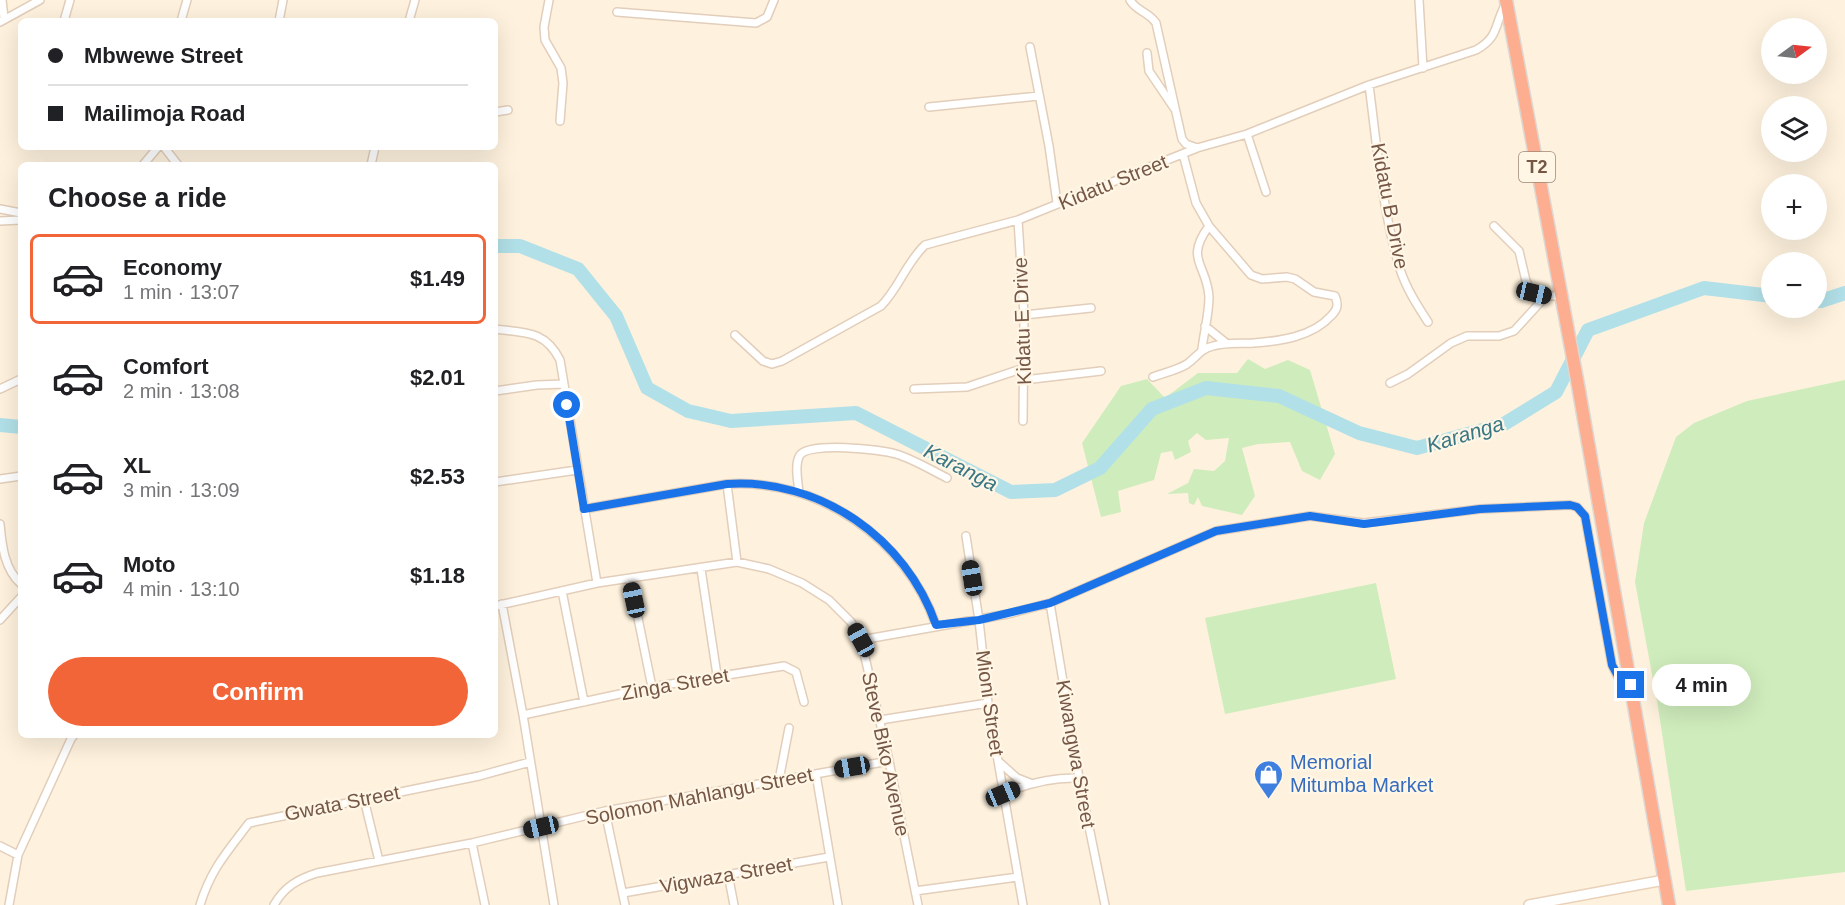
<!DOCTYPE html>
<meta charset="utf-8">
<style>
:root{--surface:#fff;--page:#f6f6f6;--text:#202124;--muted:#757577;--line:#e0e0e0;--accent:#f26539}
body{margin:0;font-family:Arial,sans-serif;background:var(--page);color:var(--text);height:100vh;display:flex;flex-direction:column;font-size:22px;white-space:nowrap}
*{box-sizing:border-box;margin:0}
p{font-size:20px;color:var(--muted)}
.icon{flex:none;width:33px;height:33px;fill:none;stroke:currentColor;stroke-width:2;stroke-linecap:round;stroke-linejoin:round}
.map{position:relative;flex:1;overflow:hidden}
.panel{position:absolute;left:18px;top:162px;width:480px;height:576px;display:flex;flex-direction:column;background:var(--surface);border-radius:9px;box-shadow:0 6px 24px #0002}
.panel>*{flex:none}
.guide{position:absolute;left:18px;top:18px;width:480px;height:132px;border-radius:9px;box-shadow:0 6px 24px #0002;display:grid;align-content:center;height:132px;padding:0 30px;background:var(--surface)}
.needle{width:39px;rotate:75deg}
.controls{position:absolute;left:1761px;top:18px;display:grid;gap:12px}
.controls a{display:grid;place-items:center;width:66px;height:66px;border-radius:50%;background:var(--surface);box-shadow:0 6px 24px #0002;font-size:30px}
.end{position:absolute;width:27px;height:27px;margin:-14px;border:8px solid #1a73e8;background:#fff;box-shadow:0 0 0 3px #fff}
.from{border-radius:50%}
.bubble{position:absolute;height:42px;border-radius:21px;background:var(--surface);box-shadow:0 6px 24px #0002;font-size:20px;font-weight:800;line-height:42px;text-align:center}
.car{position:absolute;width:18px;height:36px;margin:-18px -9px;border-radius:8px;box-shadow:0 0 4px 2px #0007;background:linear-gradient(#222 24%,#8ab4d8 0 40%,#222 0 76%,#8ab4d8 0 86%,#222 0)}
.guide b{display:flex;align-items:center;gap:21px;height:57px;font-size:22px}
.guide b+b{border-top:2px solid var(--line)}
.guide i{width:15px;height:15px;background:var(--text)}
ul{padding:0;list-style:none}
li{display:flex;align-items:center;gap:18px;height:90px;margin:0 12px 9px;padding:0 18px;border:3px solid transparent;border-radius:9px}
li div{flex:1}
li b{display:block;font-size:22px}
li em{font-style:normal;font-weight:800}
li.selected{border-color:var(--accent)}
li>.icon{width:54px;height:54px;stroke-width:1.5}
h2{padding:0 30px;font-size:27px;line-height:72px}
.action{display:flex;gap:12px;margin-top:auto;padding:12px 30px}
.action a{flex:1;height:69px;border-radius:36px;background:var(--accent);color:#fff;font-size:24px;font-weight:800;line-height:69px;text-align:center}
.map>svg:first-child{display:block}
.green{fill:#cfecbc}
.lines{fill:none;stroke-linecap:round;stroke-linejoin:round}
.river{stroke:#b2e0e8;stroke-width:14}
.street-casing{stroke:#e2ceba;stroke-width:10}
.secondary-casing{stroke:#ead1b9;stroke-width:12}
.highway-casing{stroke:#ded7d2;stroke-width:15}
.street{stroke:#fff;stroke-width:7}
.secondary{stroke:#fff;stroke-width:9}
.highway{stroke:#feae90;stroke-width:12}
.route{stroke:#1a73e8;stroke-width:8}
.labels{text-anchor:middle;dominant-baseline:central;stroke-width:4.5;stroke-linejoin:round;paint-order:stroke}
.shield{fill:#fff6e6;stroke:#9f8775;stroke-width:1.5}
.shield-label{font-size:18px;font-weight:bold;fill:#765745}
.street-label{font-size:20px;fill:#765745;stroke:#fff6e6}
.shop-label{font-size:20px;fill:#366cbe;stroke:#fff6e6;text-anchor:start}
.water-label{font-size:21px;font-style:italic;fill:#3a7784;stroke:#fff6e6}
</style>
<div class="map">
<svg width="1845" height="905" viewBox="0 0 1845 905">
<rect width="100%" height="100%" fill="#fef2de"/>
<!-- green -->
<path class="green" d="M 1248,359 L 1265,369 L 1288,360 L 1310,370 L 1335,454 L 1320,480 L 1302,471 L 1290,442 L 1258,444 L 1242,448 L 1255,496 L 1242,515 L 1202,506 L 1198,497 L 1194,505 L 1189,503 L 1188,493 L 1167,494 L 1188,483 L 1194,469 L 1214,471 L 1225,461 L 1229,438 L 1206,440 L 1197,433 L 1188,441 L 1191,452 L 1175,460 L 1172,451 L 1161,453 L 1154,480 L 1118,491 L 1121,512 L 1101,517 L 1082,443 L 1121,386 L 1147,379 L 1165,398 L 1198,373 L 1237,373 Z
M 1845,380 L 1845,872 L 1686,891 L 1658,707 L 1635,582 L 1644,523 L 1676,437 L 1694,423 L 1747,401 Z
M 1376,583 L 1396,679 L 1225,714 L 1205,618 Z"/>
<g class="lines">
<!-- river -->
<path class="river" d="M 495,246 L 520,246 L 578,269 L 616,316 L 647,388 L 688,411 L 731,421 L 856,413 L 1011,492 L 1055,490 L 1100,468 L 1152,409 L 1206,388 L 1279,396 L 1359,433 L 1417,448 L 1504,424 L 1556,392 L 1588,330 L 1704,288 L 1772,296
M 1816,301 L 1821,301 L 1845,293
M 0,425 L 21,427"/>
<defs>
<path id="street" d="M 2,0 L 4,18
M 549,0 L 544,27 L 545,40 L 561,68 L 563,83 L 560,121
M 1130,0 C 1136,11 1149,12 1156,23 L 1182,139 L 1186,144 L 1197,148
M 1419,0 L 1423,68
M 617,12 L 756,23 L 767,17 L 774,0
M 64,21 L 70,0
M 181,21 L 187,0
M 279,21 L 283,0
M 409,21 L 415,0
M 0,22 L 40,0
M 1030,47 L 1049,146 L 1057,203
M 1147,53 L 1149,71 L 1174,108
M 1369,85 C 1377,146 1382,210 1400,269 C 1406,288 1417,305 1428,322
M 929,107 L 1039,96
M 495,112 L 508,110
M 1247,134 L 1266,192
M 164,147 L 178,165
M 143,165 L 158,147
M 371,165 L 375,147
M 0,209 L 21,213
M 1018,220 L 1024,315 L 1023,421
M 0,221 L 21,220
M 1494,226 L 1519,251 L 1526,281 L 1531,291 L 1546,296 L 1561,296
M 1024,315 L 1091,308
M 1205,326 L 1226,343
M 495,329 C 525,333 545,330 560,360 L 597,583
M 735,335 L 763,361 L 772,364 L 782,361 L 881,306 C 899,288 906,263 925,245 L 1018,220 L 1197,148 L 1247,134 L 1369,85 L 1476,50 C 1499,37 1494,26 1505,5
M 1202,349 C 1204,332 1209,314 1209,297 C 1207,264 1184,260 1209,226
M 1153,377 C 1163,373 1178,370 1187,364 C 1197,357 1200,349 1213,346 C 1227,342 1240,344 1254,343 C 1280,341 1312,337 1331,316 C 1337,310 1339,305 1335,296 L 1314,292 L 1295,279 L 1287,277 L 1262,279 L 1251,275 L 1209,226 L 1196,203 L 1183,154
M 1024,380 L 1101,371
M 1390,383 L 1408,374 L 1451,343 L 1467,336 L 1499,336 L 1514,331 L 1546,296
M 0,389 L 21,379
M 914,389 L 967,387 L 1024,368
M 495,391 L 537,385 L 564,384
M 0,479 L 21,476
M 495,482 L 577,470
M 727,484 L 737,562
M 799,492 C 798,482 794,464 800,455 C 809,442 881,449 896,454 C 913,459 931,470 947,478
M 584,509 L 727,484 C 819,478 906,539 936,625
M 0,524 C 2,545 4,569 21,584
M 966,536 L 979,620 L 988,703 L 1023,905
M 701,569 L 717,675
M 630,579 L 652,687
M 562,591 L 584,702
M 1050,603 L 1079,778 L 1105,905
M 502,604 L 523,715 L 554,905
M 495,606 L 597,583 L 737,562 L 769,569 L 802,583 L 829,600 L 851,622 L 861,640 L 889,761 L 918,905
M 0,620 L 21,597
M 861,640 L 1008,614 L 1050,603 L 1216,531 L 1310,516 L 1364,523 L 1480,509 L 1570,505 L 1577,507 L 1585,516 L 1612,665 L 1618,677 L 1631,685
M 523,715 L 652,687 L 784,666 L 796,672 L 804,702
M 880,720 L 988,703
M 998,761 L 1017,778 L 1030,783
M 816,774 L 838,905
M 779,780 L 789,728
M 1003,794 C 1028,783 1052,777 1079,778
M 364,799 L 379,861
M 605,811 L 625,905
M 472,843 L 485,905
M 0,846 L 18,855
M 728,874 L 734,905
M 915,891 L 1018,877
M 623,893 L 829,857
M 9,905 L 18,855 L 71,739 L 74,735
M 200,905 C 211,869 227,852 249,823 L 479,776 L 530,762
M 274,905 C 284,887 298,879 317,873 L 472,843 L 605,811 L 889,761"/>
<path id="secondary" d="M 1529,905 L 1664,880"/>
<path id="highway" d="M 1506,0 L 1578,385 L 1669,905"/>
</defs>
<!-- street casing -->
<use href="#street" class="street-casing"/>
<!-- secondary casing -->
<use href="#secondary" class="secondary-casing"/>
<!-- highway casing -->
<use href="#highway" class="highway-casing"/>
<!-- street -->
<use href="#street" class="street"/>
<!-- secondary -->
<use href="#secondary" class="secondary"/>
<!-- highway -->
<use href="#highway" class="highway"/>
</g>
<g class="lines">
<!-- route -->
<path class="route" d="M 567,405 L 584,509 L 727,484 C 820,478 906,538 936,625 L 979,620 L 1050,603 L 1216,531 L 1310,516 L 1364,524 L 1480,509 L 1570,505 L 1577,507 L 1585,516 L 1612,665 L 1618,676 L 1631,685"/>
</g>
<!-- icons -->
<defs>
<symbol id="shop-pin" viewBox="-11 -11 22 30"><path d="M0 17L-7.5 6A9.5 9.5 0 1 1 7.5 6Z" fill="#3f7fe0" stroke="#fff6e6"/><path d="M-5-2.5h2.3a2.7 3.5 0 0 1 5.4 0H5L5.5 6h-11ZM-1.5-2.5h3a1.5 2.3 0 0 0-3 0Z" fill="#fff"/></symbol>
</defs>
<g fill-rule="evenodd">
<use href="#shop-pin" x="1252" y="758" width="33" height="45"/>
</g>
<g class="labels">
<!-- shield labels -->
<rect class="shield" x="1519" y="152" width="36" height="30" rx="4.5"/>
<g class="shield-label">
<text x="1537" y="167">T2</text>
</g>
<!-- street labels -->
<g class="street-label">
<text transform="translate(1113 182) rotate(-22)">Kidatu Street</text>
<text transform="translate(1390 206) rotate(79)">Kidatu B Drive</text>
<text transform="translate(1022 321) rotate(-92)">Kidatu E Drive</text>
<text transform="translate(675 684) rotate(-10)">Zinga Street</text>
<text transform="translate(990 703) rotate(82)">Mioni Street</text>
<text transform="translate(886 754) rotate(78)">Steve Biko Avenue</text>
<text transform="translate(1076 754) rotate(80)">Kiwangwa Street</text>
<text transform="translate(699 796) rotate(-11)">Solomon Mahlangu Street</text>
<text transform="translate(342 803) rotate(-11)">Gwata Street</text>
<text transform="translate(726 875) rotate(-10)">Vigwaza Street</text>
</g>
<!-- shop labels -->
<g class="shop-label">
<text x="1290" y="762">Memorial<tspan x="1290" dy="23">Mitumba Market</tspan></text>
</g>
<!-- water labels -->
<g class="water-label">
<text transform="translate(1465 434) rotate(-17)">Karanga</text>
<text transform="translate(961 467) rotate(27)">Karanga</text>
</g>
</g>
</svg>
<div class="controls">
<a><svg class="needle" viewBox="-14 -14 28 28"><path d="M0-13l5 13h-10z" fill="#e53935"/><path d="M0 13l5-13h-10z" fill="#757577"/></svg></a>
<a><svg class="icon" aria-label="layers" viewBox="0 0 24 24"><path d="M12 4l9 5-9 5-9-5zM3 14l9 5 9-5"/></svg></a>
<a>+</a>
<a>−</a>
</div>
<i class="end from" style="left:567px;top:405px"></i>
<i class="end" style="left:1631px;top:685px"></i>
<div class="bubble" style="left:1652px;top:664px;width:99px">4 min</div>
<i class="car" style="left:1534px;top:293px;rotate:103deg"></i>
<i class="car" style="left:972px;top:578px;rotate:351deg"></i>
<i class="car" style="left:634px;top:600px;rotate:348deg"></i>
<i class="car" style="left:861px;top:640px;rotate:331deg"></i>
<i class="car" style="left:852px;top:767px;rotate:260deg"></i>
<i class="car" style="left:1003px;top:794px;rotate:67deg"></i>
<i class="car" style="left:541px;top:827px;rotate:257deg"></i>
<div class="guide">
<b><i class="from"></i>Mbwewe Street</b>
<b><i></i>Mailimoja Road</b>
</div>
<section class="panel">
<h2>Choose a ride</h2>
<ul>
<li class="selected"><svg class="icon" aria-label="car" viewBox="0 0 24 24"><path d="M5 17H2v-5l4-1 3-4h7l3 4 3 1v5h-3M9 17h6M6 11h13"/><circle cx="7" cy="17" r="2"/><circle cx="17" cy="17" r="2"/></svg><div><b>Economy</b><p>1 min · 13:07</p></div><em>$1.49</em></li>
<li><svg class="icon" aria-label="car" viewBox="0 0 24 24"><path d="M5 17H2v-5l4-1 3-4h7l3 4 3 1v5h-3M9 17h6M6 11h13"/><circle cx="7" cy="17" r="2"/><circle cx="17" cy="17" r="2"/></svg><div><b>Comfort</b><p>2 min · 13:08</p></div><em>$2.01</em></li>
<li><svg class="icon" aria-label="car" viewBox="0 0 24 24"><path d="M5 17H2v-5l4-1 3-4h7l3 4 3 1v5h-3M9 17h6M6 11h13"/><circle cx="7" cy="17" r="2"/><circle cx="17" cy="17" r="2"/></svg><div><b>XL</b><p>3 min · 13:09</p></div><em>$2.53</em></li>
<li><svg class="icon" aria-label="car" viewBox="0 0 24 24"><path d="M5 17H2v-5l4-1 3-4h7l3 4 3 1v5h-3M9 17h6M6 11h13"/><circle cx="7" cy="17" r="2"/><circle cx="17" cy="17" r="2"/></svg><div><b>Moto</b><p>4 min · 13:10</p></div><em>$1.18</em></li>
</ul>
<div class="action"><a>Confirm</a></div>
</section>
</div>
